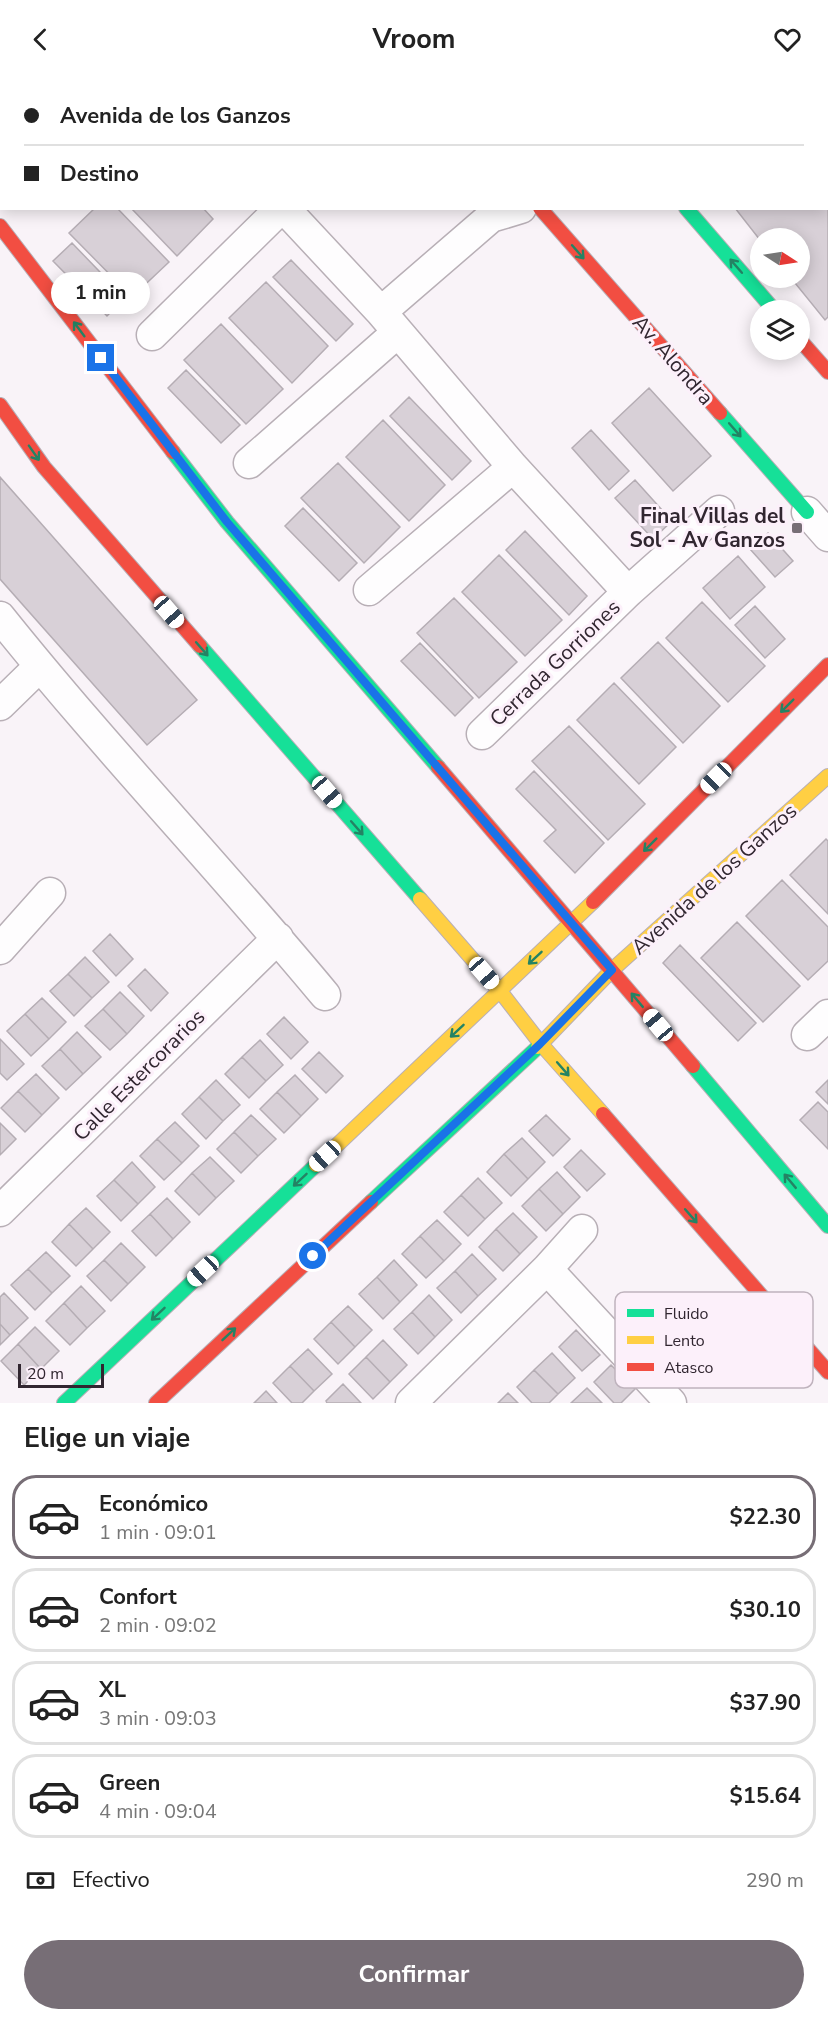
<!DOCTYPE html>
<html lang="es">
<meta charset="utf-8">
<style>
:root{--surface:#fff;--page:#f6f6f6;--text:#222;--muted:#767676;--line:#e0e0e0;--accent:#776e76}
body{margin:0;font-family:"Nunito Sans",sans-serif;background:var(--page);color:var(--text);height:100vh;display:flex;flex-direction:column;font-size:22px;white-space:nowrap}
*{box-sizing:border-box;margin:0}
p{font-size:20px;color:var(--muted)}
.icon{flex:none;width:33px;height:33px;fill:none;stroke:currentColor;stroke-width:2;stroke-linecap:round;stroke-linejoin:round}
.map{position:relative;height:1325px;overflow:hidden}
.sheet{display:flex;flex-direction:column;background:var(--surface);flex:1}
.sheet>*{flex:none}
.top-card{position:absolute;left:0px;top:0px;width:828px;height:132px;box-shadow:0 3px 15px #0003;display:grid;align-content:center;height:132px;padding:0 24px;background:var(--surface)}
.needle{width:39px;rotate:102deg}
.buttons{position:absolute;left:750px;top:150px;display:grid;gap:12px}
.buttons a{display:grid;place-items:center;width:60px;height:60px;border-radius:50%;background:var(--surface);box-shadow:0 3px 15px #0003;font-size:30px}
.scale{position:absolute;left:18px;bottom:15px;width:86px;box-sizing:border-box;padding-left:6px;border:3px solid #312630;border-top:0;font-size:16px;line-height:21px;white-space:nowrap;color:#312630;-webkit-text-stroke:4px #fcf0fa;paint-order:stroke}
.end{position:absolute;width:27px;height:27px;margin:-14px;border:8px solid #1a73e8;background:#fff;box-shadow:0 0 0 3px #fff}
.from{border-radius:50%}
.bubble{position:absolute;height:42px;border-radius:21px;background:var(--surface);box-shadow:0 3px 15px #0003;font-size:20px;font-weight:700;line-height:42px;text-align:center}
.car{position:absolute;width:18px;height:36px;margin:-18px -9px;border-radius:8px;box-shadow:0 0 4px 2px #0007;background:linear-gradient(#fff 24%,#345 0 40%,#fff 0 76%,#345 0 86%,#fff 0)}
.top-card b{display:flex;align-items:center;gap:21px;height:57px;font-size:22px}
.top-card b+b{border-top:2px solid var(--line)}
.top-card i{width:15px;height:15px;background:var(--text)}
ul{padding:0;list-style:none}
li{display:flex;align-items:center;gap:18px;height:84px;margin:0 12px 9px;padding:0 12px;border:3px solid var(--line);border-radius:24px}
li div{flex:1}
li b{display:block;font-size:22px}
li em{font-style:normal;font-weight:700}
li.selected{border-color:var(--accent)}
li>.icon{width:54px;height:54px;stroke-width:1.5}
h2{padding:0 24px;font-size:27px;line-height:72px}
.pay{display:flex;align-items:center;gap:15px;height:66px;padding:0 24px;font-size:22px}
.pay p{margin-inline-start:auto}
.primary-button{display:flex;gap:12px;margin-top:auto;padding:12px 24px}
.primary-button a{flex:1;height:69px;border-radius:36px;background:var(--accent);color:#fff;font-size:24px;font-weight:700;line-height:69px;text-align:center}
header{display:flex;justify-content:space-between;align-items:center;height:78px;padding:0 24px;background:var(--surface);font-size:27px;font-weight:700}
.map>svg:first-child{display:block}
.building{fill:#d8d0d7;stroke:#b5adb4;stroke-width:1.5}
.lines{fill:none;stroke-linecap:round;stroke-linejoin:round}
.street-casing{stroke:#b8afb6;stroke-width:33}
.fast-casing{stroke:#b8afb6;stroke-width:16}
.slow-casing{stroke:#b8afb6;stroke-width:16}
.jam-casing{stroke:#b8afb6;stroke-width:16}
.street{stroke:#fefdfe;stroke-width:30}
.fast{stroke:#16e098;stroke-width:14}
.slow{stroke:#ffcf43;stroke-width:14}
.jam{stroke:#f24e42;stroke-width:14}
.oneway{stroke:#248364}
.route{stroke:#1a73e8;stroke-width:8}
.poi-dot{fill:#776e76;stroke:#fcf0fa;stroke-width:2}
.labels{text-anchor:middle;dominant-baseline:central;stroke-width:6;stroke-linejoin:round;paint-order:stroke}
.street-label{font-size:21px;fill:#312630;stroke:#fcf0fa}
.poi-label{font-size:21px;font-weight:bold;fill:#312630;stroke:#fcf0fa;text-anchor:end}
.key{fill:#fcf0fa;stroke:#bfb3bd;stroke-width:1.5}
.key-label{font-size:16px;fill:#312630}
</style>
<header><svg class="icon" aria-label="back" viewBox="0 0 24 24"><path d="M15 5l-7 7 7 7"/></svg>Vroom<svg class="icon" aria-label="heart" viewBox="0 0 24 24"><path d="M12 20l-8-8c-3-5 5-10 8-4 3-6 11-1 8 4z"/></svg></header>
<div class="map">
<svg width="828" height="1325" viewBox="0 0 828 1325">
<rect width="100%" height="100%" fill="#f9f3f8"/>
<!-- building -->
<path class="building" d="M 39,0 L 104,0 L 103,2 L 38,2 Z
M 753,0 L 825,0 L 823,2 L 754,2 Z
M 828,5 L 828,239 L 825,242 L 791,200 L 800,200 L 800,160 L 760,162 L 735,130 L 826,130 L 826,6 Z
M 95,130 L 117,130 L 169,184 L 132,219 L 69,155 Z
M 131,130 L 203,130 L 213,141 L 177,178 Z
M 72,165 L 125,220 L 107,238 L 53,183 Z
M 291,182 L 353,246 L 336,263 L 273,199 Z
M 266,204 L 328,268 L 292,305 L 229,240 Z
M 221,246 L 283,311 L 246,346 L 184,282 Z
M 186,292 L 240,347 L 221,365 L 168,310 Z
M 649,310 L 711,378 L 673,413 L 612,345 Z
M 409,319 L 471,383 L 452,402 L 390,338 Z
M 383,342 L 445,407 L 409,443 L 346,379 Z
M 591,352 L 629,393 L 609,412 L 572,370 Z
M 338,385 L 400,449 L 364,485 L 301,420 Z
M 0,399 L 197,622 L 147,667 L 0,501 Z
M 635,402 L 672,443 L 653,461 L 615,420 Z
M 303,430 L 357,485 L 339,503 L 285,448 Z
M 525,453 L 587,518 L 569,537 L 506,472 Z
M 768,455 L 793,483 L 775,499 L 750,471 Z
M 499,477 L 562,542 L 525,578 L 462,514 Z
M 738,478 L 765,509 L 730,541 L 703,510 Z
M 454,520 L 517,584 L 479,620 L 417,555 Z
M 702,524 L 765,588 L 728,624 L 666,560 Z
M 755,528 L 785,561 L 765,580 L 735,547 Z
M 658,564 L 720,628 L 683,665 L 621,600 Z
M 420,565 L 473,620 L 455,638 L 401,583 Z
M 614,605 L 676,669 L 639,706 L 577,642 Z
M 569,648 L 645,726 L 608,762 L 532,683 Z
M 534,693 L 604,765 L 575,795 L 544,763 L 556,752 L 516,711 Z
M 826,761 L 828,763 L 828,836 L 790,797 Z
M 782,802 L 828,849 L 828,883 L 808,902 L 746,838 Z
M 737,844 L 800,908 L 763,944 L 701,880 Z
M 110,856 L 133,881 L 116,898 L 93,873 Z
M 680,867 L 756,945 L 738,963 L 663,885 Z
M 85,879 L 109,904 L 92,920 L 68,896 Z
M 145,891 L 168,915 L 151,933 L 128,908 Z
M 68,896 L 92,920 L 74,938 L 50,913 Z
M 120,914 L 144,938 L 127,956 L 103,931 Z
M 42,920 L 66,944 L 49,961 L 25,936 Z
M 103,931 L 127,956 L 110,972 L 85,948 Z
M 25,936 L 49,961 L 31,978 L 7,953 Z
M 284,939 L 308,964 L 291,981 L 267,956 Z
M 77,954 L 101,979 L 83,996 L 60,971 Z
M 0,961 L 24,986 L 7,1002 L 0,995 Z
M 260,962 L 283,987 L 266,1003 L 242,979 Z
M 60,971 L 83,996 L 66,1012 L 42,988 Z
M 319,974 L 343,998 L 326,1015 L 302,991 Z
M 242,979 L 266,1003 L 249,1020 L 225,996 Z
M 36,996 L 59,1020 L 42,1037 L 18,1013 Z
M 295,997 L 318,1021 L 301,1038 L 277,1014 Z
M 216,1002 L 240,1027 L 223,1043 L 199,1019 Z
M 828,1002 L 828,1026 L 816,1014 Z
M 18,1013 L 42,1037 L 25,1054 L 1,1030 Z
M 277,1014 L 301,1038 L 284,1055 L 260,1031 Z
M 199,1019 L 223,1043 L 206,1061 L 182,1036 Z
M 818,1024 L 828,1034 L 828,1071 L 800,1042 Z
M 251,1037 L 276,1061 L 258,1078 L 234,1054 Z
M 546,1037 L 570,1061 L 553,1078 L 529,1053 Z
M 175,1044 L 199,1068 L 182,1085 L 157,1061 Z
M 0,1045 L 16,1061 L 0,1077 Z
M 234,1054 L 258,1078 L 241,1095 L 217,1071 Z
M 522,1060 L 545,1084 L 528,1101 L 504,1076 Z
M 157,1061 L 182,1085 L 164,1102 L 140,1078 Z
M 581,1072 L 605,1096 L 587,1113 L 564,1089 Z
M 504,1076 L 528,1101 L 511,1118 L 487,1094 Z
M 210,1079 L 234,1103 L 216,1120 L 192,1095 Z
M 132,1084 L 155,1109 L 138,1126 L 114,1102 Z
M 557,1094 L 580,1119 L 563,1136 L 539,1111 Z
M 192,1095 L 216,1120 L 199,1137 L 175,1113 Z
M 478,1100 L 502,1125 L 485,1141 L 461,1117 Z
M 114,1102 L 138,1126 L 121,1143 L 97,1118 Z
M 539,1111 L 563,1136 L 546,1153 L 522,1128 Z
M 461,1117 L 485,1141 L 468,1158 L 444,1134 Z
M 167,1120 L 190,1144 L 173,1161 L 150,1136 Z
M 86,1130 L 110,1154 L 93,1171 L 69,1146 Z
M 513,1135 L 537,1159 L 520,1176 L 496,1151 Z
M 150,1136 L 173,1161 L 156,1178 L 132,1153 Z
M 437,1142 L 461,1166 L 444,1183 L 420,1158 Z
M 69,1146 L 93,1171 L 76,1188 L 52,1164 Z
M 496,1151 L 520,1176 L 503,1193 L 479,1169 Z
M 420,1158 L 444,1183 L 426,1200 L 402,1176 Z
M 121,1165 L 145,1189 L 128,1206 L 104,1182 Z
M 46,1174 L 70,1198 L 52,1215 L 28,1191 Z
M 472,1176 L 496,1201 L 478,1218 L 455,1193 Z
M 104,1182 L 128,1206 L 111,1223 L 87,1198 Z
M 394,1182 L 417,1207 L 400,1224 L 377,1199 Z
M 28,1191 L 52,1215 L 35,1232 L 11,1207 Z
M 455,1193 L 478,1218 L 461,1235 L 437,1210 Z
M 377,1199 L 400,1224 L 383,1241 L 359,1216 Z
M 81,1208 L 105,1233 L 87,1250 L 64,1225 Z
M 4,1215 L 28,1240 L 10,1257 L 0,1246 L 0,1219 Z
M 429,1217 L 452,1242 L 435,1259 L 412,1234 Z
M 64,1225 L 87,1250 L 70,1267 L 46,1243 Z
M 348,1228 L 372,1252 L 355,1269 L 331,1244 Z
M 412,1234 L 435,1259 L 418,1276 L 394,1251 Z
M 331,1244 L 355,1269 L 338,1286 L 314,1261 Z
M 0,1246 L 10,1257 L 0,1267 Z
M 35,1249 L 59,1273 L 41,1291 L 18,1266 Z
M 576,1252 L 600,1277 L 582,1293 L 559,1269 Z
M 383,1262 L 407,1287 L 390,1304 L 366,1279 Z
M 18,1266 L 41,1291 L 24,1307 L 1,1283 Z
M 308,1271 L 332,1296 L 314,1313 L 290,1288 Z
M 552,1275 L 575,1300 L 558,1316 L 534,1292 Z
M 366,1279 L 390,1304 L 373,1321 L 349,1296 Z
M 611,1287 L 635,1311 L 621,1325 L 614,1325 L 594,1304 Z
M 290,1288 L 314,1313 L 302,1325 L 292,1325 L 273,1305 Z
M 534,1292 L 558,1316 L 549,1325 L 532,1325 L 517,1309 Z
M 343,1306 L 361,1325 L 327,1325 L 326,1323 Z
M 587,1310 L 602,1325 L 571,1325 Z
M 266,1313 L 277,1325 L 254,1325 Z
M 508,1315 L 518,1325 L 498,1325 Z"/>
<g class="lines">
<defs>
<path id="street" d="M 176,0 L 177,2
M 150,2 L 151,0
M 685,2 L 686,0
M 284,130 L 381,234 L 513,389 L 628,514
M 381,234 L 491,139 L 521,130
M 152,257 L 281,130
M 249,385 L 398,254
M 807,434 L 828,458
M 369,512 L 513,389
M 0,539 C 104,669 219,789 325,917
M 0,627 L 40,588
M 482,656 L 628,514 L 719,433
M 0,871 L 50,815
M 807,957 L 828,937
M 0,1133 L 278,860
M 547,1191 L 671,1325
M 411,1325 L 547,1191 L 582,1152"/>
<path id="fast" d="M 686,130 L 774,232
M 720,335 L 807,434
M 173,374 L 227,444 L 438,689
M 200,568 L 420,821
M 693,988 L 828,1148
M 371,1124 L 538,969
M 64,1325 L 316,1087"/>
<path id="slow" d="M 420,821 L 500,913 L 541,966 L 603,1036
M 538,969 L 612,892 L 828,698
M 316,1087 L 593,824"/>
<path id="jam" d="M 425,0 L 426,2
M 572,0 L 574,2
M 540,130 L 720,335
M 0,148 L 173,374
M 800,262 L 828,294
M 0,327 L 44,389 L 200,568
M 438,689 L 693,988
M 593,824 L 828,587
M 603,1036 L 828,1294
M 156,1325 L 371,1124"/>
</defs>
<!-- street casing -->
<use href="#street" class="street-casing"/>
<!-- fast casing -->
<use href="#fast" class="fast-casing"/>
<!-- slow casing -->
<use href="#slow" class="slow-casing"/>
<!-- jam casing -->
<use href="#jam" class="jam-casing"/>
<!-- street -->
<use href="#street" class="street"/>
<!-- fast -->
<use href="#fast" class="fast"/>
<!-- slow -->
<use href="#slow" class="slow"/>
<!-- jam -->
<use href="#jam" class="jam"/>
</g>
<!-- one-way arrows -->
<defs><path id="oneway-shaft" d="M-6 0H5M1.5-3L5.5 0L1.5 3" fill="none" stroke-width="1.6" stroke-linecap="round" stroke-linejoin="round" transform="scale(1.5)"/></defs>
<g class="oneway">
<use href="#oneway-shaft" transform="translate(578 174) rotate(49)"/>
<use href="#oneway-shaft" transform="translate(736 188) rotate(-131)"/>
<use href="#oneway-shaft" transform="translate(79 251) rotate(-127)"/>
<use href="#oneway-shaft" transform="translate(735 352) rotate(49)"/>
<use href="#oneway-shaft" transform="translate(34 375) rotate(55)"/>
<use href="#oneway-shaft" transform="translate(202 571) rotate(49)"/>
<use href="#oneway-shaft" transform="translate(787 628) rotate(135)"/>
<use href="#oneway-shaft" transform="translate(357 750) rotate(49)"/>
<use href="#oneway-shaft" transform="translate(650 767) rotate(135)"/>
<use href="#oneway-shaft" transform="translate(535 880) rotate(137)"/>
<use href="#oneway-shaft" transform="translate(637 922) rotate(-130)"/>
<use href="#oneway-shaft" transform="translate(457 953) rotate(137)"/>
<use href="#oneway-shaft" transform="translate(563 991) rotate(49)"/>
<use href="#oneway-shaft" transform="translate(300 1102) rotate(137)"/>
<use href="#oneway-shaft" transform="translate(790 1103) rotate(-130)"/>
<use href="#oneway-shaft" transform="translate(691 1138) rotate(49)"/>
<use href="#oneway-shaft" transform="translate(158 1236) rotate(137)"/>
<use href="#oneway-shaft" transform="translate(229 1256) rotate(-43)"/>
</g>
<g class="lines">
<!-- route -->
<path class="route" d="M 101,280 L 227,444 L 612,892 L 540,966 L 313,1178"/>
</g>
<!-- markers -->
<rect class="poi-dot" x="791" y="444" width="12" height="12" rx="3"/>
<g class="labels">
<!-- street labels -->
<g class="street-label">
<text transform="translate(673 282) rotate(49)">Av. Alondra</text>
<text transform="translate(555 585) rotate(-44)">Cerrada Gorriones</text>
<text transform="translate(714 801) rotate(-42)">Avenida de los Ganzos</text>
<text transform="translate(139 997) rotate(-45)">Calle Estercorarios</text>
</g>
<!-- poi labels -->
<g class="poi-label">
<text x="785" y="438">Final Villas del<tspan x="785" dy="24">Sol - Av Ganzos</tspan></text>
</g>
</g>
<!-- legend -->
<rect x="615" y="1214" width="198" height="96" rx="9" class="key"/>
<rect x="627" y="1231" width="27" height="8" fill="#16e098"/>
<rect x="627" y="1258" width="27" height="8" fill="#ffcf43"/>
<rect x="627" y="1285" width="27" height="8" fill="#f24e42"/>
<g class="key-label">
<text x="664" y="1241">Fluido</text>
<text x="664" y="1268">Lento</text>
<text x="664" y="1295">Atasco</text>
</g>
</svg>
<div class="buttons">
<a><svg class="needle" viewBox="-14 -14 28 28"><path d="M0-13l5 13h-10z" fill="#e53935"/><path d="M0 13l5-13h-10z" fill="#767676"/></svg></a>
<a><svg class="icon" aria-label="layers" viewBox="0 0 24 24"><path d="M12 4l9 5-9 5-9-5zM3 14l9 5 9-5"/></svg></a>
</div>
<div class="scale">20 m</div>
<i class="end from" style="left:313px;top:1178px"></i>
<i class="end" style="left:101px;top:280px"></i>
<div class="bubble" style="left:51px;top:194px;width:99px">1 min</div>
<i class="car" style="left:169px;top:534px;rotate:139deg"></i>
<i class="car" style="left:716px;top:700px;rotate:225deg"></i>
<i class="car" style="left:327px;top:714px;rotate:139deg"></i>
<i class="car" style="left:484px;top:895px;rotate:139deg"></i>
<i class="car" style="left:658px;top:947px;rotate:320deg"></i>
<i class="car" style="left:325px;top:1078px;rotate:227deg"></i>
<i class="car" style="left:203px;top:1193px;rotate:227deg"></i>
<div class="top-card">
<b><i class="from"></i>Avenida de los Ganzos</b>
<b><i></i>Destino</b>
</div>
</div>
<section class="sheet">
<h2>Elige un viaje</h2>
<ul>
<li class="selected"><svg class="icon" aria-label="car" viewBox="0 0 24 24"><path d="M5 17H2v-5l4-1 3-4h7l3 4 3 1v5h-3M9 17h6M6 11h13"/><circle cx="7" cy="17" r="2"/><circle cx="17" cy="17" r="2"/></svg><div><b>Económico</b><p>1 min · 09:01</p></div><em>$22.30</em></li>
<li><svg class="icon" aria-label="car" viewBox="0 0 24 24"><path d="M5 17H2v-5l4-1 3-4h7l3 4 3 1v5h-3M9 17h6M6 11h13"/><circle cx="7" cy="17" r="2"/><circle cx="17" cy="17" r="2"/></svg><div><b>Confort</b><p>2 min · 09:02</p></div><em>$30.10</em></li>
<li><svg class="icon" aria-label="car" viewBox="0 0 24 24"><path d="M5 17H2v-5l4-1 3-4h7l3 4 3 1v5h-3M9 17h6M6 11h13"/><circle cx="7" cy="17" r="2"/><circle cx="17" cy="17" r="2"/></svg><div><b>XL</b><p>3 min · 09:03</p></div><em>$37.90</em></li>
<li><svg class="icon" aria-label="car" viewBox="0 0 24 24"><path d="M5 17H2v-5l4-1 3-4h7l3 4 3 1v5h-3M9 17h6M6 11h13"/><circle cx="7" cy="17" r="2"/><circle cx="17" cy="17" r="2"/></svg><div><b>Green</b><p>4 min · 09:04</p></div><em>$15.64</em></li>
</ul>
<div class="pay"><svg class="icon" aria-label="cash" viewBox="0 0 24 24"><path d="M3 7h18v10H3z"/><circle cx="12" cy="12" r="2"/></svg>Efectivo<p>290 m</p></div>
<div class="primary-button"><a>Confirmar</a></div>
</section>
